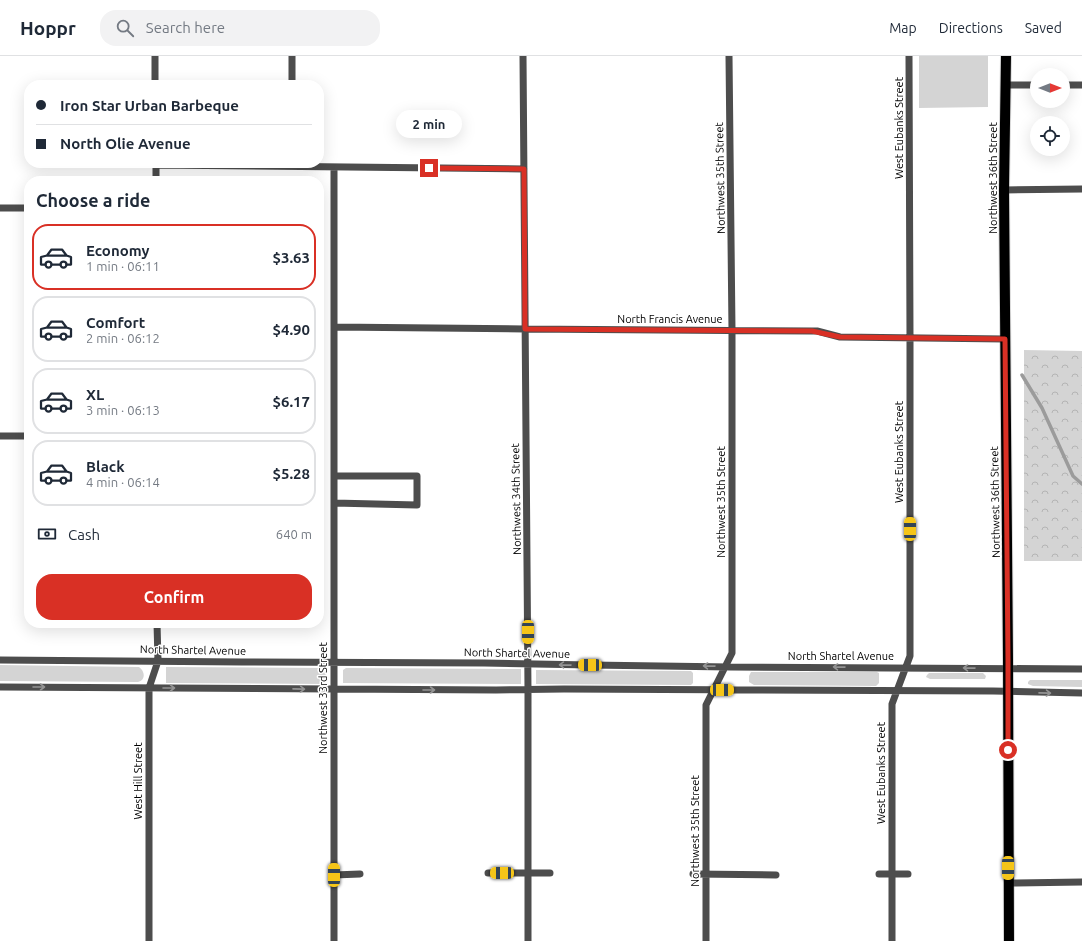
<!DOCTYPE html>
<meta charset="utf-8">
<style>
:root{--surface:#fff;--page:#f2f2f3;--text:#1f2937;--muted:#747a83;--line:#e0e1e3;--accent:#d93025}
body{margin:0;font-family:Ubuntu,sans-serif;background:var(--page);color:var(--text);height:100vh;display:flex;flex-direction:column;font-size:15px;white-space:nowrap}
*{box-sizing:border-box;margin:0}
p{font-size:13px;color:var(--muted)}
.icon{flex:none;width:22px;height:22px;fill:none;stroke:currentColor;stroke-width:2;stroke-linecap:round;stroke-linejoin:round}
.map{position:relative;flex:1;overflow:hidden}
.drawer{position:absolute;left:24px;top:120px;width:300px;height:452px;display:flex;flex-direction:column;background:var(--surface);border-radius:16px;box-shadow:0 4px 16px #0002}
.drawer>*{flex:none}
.hud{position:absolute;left:24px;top:24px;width:300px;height:88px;border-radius:16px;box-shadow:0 4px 16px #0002;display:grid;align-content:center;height:88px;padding:0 12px;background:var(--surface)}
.needle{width:26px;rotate:90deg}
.controls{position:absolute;left:1030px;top:12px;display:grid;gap:8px}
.controls a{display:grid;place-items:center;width:40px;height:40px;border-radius:50%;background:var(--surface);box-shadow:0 4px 16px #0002;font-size:20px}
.end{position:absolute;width:18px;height:18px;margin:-9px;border:5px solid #d93025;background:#fff;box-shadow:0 0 0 2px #fff}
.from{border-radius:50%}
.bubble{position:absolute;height:28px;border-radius:14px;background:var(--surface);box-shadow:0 4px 16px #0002;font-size:13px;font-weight:700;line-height:28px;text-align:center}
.car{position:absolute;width:12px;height:24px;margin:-12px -6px;border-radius:5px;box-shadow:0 0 3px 1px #0007;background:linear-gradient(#f5c518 24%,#345 0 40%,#f5c518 0 76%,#345 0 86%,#f5c518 0)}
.hud b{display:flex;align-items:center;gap:14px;height:38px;font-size:15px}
.hud b+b{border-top:1px solid var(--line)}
.hud i{width:10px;height:10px;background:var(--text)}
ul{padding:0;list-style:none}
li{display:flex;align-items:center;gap:12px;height:66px;margin:0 8px 6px;padding:0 4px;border:2px solid var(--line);border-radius:16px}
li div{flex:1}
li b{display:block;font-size:15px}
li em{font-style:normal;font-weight:700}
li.current{border-color:var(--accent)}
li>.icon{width:36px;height:36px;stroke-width:1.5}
h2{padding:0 12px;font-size:18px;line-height:48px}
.pay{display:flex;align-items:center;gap:10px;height:44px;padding:0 12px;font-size:15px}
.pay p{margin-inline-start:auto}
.cta{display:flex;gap:8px;margin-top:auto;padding:8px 12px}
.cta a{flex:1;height:46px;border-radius:16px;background:var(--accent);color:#fff;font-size:16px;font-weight:700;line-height:46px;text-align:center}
header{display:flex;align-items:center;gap:24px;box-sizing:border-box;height:56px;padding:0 20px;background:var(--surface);border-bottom:1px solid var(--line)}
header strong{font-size:19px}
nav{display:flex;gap:22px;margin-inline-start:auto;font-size:14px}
.search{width:280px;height:36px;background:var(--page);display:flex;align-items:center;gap:10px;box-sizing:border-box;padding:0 14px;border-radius:16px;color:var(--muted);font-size:15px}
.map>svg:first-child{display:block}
.grass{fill:#d4d4d4}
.park{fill:url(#park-crowns)}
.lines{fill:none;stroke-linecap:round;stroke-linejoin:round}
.stream{stroke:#9b9b9b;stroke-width:3.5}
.major-casing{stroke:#dbdbdb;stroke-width:12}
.minor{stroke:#4d4d4d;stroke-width:7}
.major{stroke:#000;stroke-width:10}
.oneway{stroke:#949494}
.route{stroke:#d93025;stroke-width:5}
.labels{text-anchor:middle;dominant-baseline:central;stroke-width:3;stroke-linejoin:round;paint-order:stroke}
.street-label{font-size:11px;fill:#000;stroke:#fff}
</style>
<header>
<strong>Hoppr</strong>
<div class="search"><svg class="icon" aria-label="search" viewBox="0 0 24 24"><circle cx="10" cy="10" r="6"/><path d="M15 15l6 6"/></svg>Search here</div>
<nav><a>Map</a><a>Directions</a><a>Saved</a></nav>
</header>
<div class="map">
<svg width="1082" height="885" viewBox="0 0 1082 885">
<defs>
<pattern id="park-crowns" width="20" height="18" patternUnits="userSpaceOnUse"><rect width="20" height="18" fill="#d4d4d4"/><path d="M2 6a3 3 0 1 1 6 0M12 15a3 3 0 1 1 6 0" fill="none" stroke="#b4b4b4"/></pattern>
</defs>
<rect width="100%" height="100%" fill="#fff"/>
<!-- grass -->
<path class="grass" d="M 919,0 L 988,0 L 988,51 L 919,52 Z
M 0,609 L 139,611 C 145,615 146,624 138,626 L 0,625 Z
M 166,611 L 326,612 L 325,628 L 166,627 Z
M 346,612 L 521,613 L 521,628 L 343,627 L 343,614 Z
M 536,614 L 691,615 L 693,617 L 693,627 L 691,629 L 536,628 Z
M 751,616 L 877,616 L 879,617 L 879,627 L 876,630 L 754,629 L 749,626 L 749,620 Z
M 929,617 L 983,617 L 986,620 L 985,623 L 930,623 L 926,621 L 927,619 Z
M 1030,624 L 1082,624 L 1082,631 L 1033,630 L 1028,628 L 1028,626 Z"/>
<!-- park -->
<path class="park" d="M 1024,294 L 1082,295 L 1082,505 L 1024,505 Z"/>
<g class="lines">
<!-- stream -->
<path class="stream" d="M 1022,319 L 1042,352 L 1073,420 L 1082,428"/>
<defs>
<path id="major" d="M 1006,0 L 1004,134 L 1008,603 L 1009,885"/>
</defs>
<!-- major casing -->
<use href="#major" class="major-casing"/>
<!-- minor -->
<path class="minor" d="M 155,0 L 155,29
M 292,0 L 292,29
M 523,0 L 528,634 L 528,885
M 1006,29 L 1037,29
M 1063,29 L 1082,29
M 156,107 L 156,125
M 156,109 L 524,113
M 334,111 L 334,885
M 1004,134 L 1082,133
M 0,152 L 29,152
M 334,271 L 525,273 L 812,275 L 817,275 L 840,281 L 1005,283
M 0,380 L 29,380
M 334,420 L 417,420 L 417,449 L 334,447
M 0,604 L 242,606 L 484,607 L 590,609 L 730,611 L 1082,613
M 0,631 L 496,634 L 564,633 L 993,635 L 1082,637
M 488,817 L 550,817
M 693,818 L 776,819
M 879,818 L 908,818
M 334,819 L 360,818
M 1009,827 L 1082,826
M 149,885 L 149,632 L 158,605 L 157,567
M 706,885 L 706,649 L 732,597 L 732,274 L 729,0
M 892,885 L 892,648 L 910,600 L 910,282 L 909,0"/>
<!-- major -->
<use href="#major" class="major"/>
</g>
<!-- one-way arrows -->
<defs><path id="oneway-shaft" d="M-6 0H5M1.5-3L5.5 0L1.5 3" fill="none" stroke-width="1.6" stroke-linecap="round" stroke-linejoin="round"/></defs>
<g class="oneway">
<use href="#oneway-shaft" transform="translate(565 609) rotate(-179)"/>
<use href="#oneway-shaft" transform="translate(709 610) rotate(-179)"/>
<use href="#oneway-shaft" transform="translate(839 611) rotate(-179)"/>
<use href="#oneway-shaft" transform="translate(969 612) rotate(-179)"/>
<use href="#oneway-shaft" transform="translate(39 631)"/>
<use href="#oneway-shaft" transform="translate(169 632)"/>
<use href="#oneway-shaft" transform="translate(299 633) rotate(1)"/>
<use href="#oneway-shaft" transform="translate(429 634)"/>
<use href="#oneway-shaft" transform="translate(1045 637) rotate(1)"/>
</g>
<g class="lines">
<!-- route -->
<path class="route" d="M 429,112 L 524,113 L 525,273 L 812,275 L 840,281 L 1005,283 L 1008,603 L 1008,694"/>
</g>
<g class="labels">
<!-- street labels -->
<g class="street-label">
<text transform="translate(899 72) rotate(-90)">West Eubanks Street</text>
<text transform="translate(720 122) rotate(-91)">Northwest 35th Street</text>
<text transform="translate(993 122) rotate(-90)">Northwest 36th Street</text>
<text x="670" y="263">North Francis Avenue</text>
<text transform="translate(899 396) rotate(-90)">West Eubanks Street</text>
<text transform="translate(516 443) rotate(-91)">Northwest 34th Street</text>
<text transform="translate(721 446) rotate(-90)">Northwest 35th Street</text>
<text transform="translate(995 446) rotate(-91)">Northwest 36th Street</text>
<text transform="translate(193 594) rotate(1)">North Shartel Avenue</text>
<text transform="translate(517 597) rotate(1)">North Shartel Avenue</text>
<text x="841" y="600">North Shartel Avenue</text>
<text transform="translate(323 642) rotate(-90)">Northwest 33rd Street</text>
<text transform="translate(881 717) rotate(-90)">West Eubanks Street</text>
<text transform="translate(138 725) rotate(-90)">West Hill Street</text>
<text transform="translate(695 775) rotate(-90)">Northwest 35th Street</text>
</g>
</g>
</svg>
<div class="controls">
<a><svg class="needle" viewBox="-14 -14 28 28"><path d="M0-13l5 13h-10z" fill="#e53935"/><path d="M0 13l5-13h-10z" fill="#747a83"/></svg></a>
<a><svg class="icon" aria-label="locate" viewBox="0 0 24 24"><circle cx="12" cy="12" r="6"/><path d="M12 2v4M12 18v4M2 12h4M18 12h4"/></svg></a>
</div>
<i class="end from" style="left:1008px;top:694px"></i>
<i class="end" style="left:429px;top:112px"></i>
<div class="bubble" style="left:396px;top:54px;width:66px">2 min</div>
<i class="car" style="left:910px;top:473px;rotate:0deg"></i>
<i class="car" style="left:528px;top:576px;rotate:180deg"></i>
<i class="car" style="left:590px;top:609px;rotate:271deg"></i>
<i class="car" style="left:722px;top:634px;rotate:90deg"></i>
<i class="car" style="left:1008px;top:812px;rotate:180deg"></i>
<i class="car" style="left:502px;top:817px;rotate:270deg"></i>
<i class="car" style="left:334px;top:819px;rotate:0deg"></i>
<div class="hud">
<b><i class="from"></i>Iron Star Urban Barbeque</b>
<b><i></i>North Olie Avenue</b>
</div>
<section class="drawer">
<h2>Choose a ride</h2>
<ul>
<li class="current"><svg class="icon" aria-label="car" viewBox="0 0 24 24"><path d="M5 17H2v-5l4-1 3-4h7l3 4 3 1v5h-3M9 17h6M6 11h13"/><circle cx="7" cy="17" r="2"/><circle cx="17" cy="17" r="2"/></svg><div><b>Economy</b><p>1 min · 06:11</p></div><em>$3.63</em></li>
<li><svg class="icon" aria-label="car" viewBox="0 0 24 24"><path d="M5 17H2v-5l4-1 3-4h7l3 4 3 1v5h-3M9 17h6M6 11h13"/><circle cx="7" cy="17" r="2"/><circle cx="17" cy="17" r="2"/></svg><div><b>Comfort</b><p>2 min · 06:12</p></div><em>$4.90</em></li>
<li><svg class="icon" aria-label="car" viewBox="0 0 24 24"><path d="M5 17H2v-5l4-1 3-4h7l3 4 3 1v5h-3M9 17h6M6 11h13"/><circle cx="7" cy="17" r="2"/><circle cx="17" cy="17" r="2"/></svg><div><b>XL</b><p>3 min · 06:13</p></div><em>$6.17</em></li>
<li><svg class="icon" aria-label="car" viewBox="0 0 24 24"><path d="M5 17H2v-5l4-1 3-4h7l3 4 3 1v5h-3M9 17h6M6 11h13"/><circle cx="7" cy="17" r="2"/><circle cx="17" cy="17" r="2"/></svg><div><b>Black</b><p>4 min · 06:14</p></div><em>$5.28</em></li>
</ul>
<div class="pay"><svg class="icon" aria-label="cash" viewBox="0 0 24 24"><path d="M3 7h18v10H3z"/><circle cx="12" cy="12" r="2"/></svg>Cash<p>640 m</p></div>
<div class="cta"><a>Confirm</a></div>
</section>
</div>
